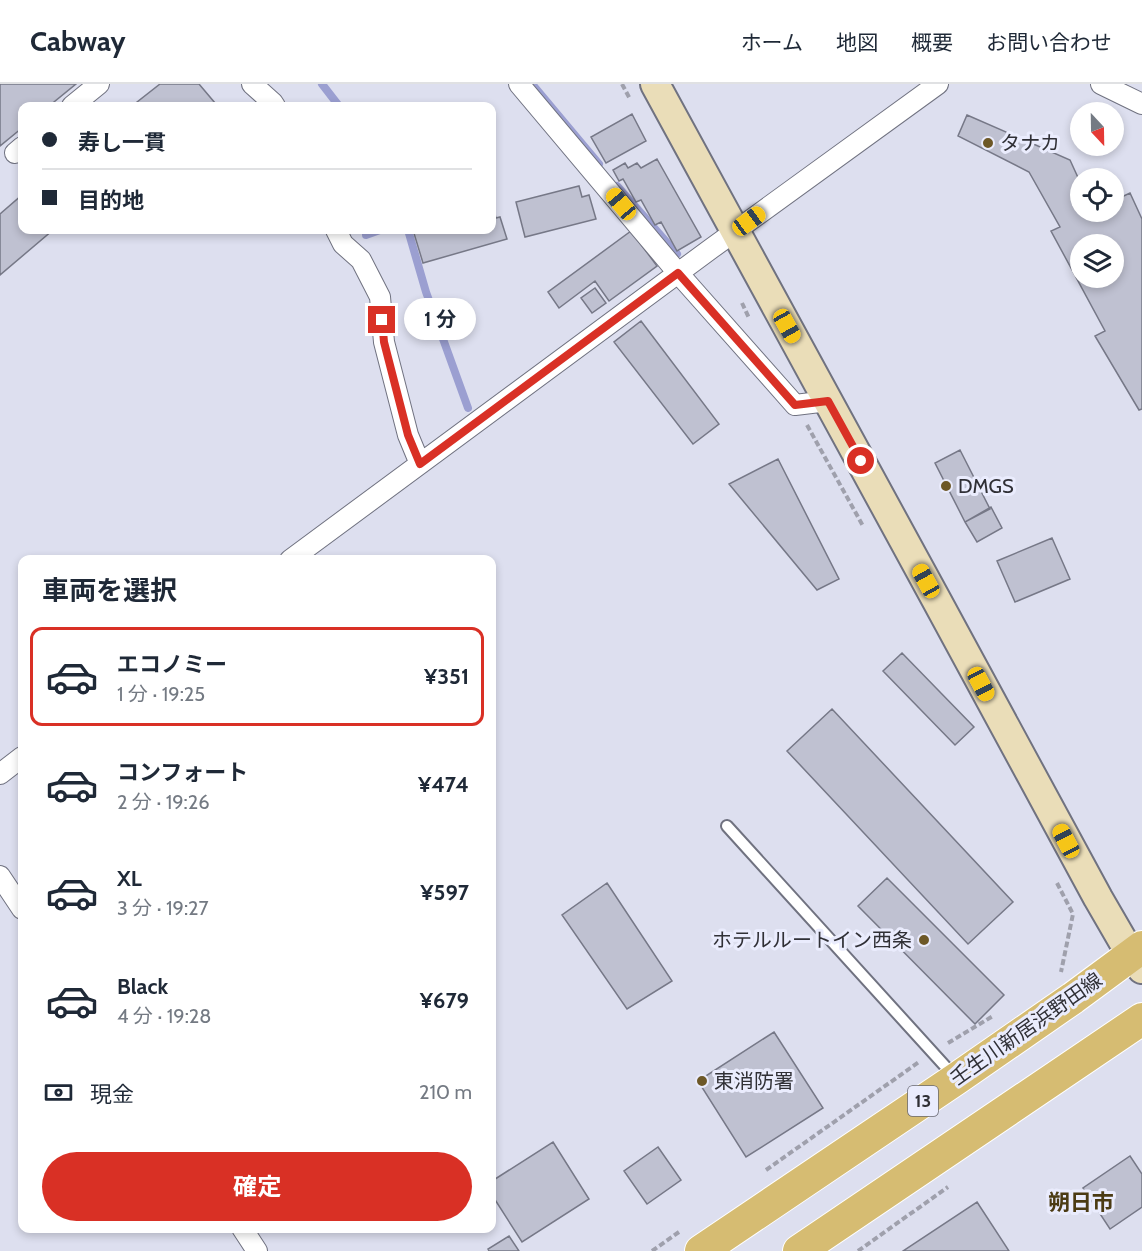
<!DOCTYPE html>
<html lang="ja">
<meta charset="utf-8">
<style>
:root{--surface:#fff;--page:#f2f2f3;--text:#1f2937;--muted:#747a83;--line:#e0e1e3;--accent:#d93025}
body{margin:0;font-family:Cabin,"Noto Sans JP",sans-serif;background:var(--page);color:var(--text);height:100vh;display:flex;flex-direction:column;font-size:22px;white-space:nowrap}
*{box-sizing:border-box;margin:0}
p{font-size:20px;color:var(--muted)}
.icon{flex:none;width:33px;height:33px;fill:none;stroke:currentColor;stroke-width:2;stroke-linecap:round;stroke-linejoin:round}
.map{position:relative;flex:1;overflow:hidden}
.panel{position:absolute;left:18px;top:471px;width:478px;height:678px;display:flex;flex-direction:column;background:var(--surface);border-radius:12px;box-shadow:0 3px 9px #0003}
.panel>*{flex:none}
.hud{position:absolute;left:18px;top:18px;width:478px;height:132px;border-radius:12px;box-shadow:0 3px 9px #0003;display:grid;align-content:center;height:132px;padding:0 24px;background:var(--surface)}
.needle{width:39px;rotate:158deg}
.controls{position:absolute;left:1070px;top:18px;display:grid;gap:12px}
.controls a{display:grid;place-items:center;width:54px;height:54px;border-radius:50%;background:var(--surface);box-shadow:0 3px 9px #0003;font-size:30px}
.end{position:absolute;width:27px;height:27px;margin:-14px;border:8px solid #d93025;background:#fff;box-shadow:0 0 0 3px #fff}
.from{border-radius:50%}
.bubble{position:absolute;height:42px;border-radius:21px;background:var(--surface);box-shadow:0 3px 9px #0003;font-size:20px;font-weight:700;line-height:42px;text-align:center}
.car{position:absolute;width:18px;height:36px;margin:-18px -9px;border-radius:8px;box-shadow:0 0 4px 2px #0007;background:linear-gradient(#f5c518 24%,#345 0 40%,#f5c518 0 76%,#345 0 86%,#f5c518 0)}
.hud b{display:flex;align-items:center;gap:21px;height:57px;font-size:22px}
.hud b+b{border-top:2px solid var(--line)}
.hud i{width:15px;height:15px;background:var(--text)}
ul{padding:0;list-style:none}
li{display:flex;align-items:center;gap:18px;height:99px;margin:0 12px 9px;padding:0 12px;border:3px solid transparent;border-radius:12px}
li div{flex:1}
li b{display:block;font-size:22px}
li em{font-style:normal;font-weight:700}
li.selected{border-color:var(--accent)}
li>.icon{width:54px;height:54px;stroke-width:1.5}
h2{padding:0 24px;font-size:27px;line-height:72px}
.pay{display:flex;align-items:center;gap:15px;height:66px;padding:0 24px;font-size:22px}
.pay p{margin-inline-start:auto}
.primary-button{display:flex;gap:12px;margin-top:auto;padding:12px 24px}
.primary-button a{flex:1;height:69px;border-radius:36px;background:var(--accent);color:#fff;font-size:24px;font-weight:700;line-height:69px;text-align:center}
header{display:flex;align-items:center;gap:36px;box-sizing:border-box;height:84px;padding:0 30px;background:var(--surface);border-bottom:2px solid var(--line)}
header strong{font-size:28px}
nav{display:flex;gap:33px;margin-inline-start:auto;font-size:21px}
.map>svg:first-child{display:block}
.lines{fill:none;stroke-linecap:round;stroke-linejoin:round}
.stream{stroke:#9b9fd1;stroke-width:8}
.building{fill:#bfc1d1;stroke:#767887;stroke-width:1.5;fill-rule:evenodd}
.lane-casing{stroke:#707280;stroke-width:14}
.street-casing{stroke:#707280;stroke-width:22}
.secondary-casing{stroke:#707280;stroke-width:32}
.primary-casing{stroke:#fff;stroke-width:34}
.path{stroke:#9fa0ac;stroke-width:4;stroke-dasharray:6 3;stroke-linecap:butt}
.lane{stroke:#fff;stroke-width:10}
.street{stroke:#fff;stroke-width:20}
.secondary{stroke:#eaddb8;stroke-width:28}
.primary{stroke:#d6bc72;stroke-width:32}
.route{stroke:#d93025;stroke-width:8}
.poi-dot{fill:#6d5827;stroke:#eaecfd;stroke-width:2}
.labels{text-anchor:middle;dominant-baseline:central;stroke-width:6;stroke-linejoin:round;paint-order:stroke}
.shield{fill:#eaecfd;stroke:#686872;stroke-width:1.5}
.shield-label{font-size:18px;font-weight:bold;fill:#303036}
.poi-label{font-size:20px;fill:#303036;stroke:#eaecfd;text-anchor:start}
.street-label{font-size:20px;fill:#303036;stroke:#eaecfd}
.quarter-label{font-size:22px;font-weight:bold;fill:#4b3b13;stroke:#eaecfd}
</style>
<header>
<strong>Cabway</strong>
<nav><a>ホーム</a><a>地図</a><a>概要</a><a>お問い合わせ</a></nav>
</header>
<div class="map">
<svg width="1142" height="1167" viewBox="0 0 1142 1167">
<rect width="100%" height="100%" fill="#dddfef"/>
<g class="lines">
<!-- stream -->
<path class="stream" d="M 322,0 L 339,22
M 532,0 L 599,80
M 617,102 L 677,170
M 366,146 L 366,151 L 380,146
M 408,146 L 426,208 L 468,324"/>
</g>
<!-- building -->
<path class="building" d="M 0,0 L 76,0 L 49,22 L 22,22 L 22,44 L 0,62 Z
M 160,0 L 199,0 L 215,19 L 211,22 L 132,22 Z
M 632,30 L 646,57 L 606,79 L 591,53 Z
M 967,31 L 1070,76 L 1080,98 L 1080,128 L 1113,128 L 1113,117 L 1130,109 L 1142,135 L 1142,325 L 1139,326 L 1095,252 L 1105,247 L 1051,147 L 1060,143 L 1029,88 L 958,52 ZM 1080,160 L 1113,160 L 1113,194 L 1080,194 Z
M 657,75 L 701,153 L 677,167 L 661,138 L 655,141 L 641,116 L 636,118 L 623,95 L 619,97 L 613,86 L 625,79 L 628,84 L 637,79 L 641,84 Z
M 579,102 L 582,113 L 589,111 L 596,135 L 525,153 L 516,118 Z
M 22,111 L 22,146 L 53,146 L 0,191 L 0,130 Z
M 492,123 L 493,123 L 496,134 L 500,133 L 507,155 L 423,179 L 413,146 L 492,146 Z
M 631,147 L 657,182 L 609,217 L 595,197 L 559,224 L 548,208 Z
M 595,204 L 606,219 L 592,229 L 581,214 Z
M 641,237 L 719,340 L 693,360 L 614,258 Z
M 960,366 L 990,425 L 965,438 L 935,379 Z
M 778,375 L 839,495 L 817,506 L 729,400 Z
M 991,423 L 1002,444 L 977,458 L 965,438 Z
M 1052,454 L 1070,495 L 1015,518 L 997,477 Z
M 902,569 L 974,643 L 955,661 L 883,587 Z
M 832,625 L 1013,818 L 968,860 L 787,667 Z
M 887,794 L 1004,911 L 975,940 L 858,822 Z
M 607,799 L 672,897 L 627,925 L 562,831 Z
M 774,948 L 823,1024 L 746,1073 L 698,997 Z
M 553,1058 L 589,1115 L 522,1158 L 492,1111 L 492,1097 Z
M 658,1063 L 681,1096 L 647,1120 L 624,1087 Z
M 1130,1072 L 1142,1090 L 1142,1123 L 1110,1145 L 1083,1104 Z
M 977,1118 L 1009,1167 L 903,1167 Z
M 509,1152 L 519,1167 L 489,1167 L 488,1165 Z"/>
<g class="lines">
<defs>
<path id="lane" d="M 727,742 L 954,992"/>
<path id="street" d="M 252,0 L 273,19 L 275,22
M 519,0 L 678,189 L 795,321 L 828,317
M 1101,0 L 1142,20
M 72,22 L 99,0
M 15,69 L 22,63
M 336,146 L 343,160 L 361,176 L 380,213 L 384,258 L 408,351 L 420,380
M 290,476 L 712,164 L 938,0
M 0,690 L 22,673
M 0,792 L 22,825
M 242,1144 L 257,1167"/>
<path id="secondary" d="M 655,0 L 937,517 L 1098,814 L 1131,871 L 1142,885"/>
<path id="primary" d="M 701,1167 L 956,995 L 1073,914 L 1142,863
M 799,1167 L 1142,935"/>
</defs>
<!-- lane casing -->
<use href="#lane" class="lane-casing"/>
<!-- street casing -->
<use href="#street" class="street-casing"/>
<!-- secondary casing -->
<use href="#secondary" class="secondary-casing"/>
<!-- primary casing -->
<use href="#primary" class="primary-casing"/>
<!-- path -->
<path class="path" d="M 622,0 L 630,15
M 742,219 L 749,234
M 807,341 L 863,442
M 1057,799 L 1073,830 L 1061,888
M 948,959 L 993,932
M 766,1086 L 919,978
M 652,1167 L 679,1148
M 858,1167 L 948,1103"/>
<!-- lane -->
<use href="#lane" class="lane"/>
<!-- street -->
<use href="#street" class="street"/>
<!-- secondary -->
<use href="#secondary" class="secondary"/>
<!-- primary -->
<use href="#primary" class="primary"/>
</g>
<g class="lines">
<!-- route -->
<path class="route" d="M 382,236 L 384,258 L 408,351 L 420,380 L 678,189 L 795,321 L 828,317 L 861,377"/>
</g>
<!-- markers -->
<g class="poi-dot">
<circle cx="988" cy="59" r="6"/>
<circle cx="946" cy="402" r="6"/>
<circle cx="924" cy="856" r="6"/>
<circle cx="702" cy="997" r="6"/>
</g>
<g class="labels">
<!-- shield labels -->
<rect class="shield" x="908" y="1002" width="30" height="30" rx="4.5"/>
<g class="shield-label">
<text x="923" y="1017">13</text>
</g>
<!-- poi labels -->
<g class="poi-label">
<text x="1000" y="59">タナカ</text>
<text x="958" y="402">DMGS</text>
<text x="912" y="856" text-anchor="end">ホテルルートイン西条</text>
<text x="714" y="997">東消防署</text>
</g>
<!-- street labels -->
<g class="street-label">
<text transform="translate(1026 945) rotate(-35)">壬生川新居浜野田線</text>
</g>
<!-- quarter labels -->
<g class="quarter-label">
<text x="1081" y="1118">朔日市</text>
</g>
</g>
</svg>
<div class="controls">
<a><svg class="needle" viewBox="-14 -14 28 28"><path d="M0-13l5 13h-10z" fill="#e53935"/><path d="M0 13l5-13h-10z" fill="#747a83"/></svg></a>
<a><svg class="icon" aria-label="locate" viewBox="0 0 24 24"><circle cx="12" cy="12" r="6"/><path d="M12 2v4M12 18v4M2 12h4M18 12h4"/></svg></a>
<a><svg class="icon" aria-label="layers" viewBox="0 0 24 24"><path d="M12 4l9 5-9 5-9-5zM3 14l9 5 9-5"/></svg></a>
</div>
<i class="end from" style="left:861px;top:377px"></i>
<i class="end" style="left:382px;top:236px"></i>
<div class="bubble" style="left:404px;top:214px;width:72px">1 分</div>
<i class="car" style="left:621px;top:120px;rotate:320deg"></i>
<i class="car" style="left:749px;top:137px;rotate:54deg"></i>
<i class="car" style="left:787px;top:242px;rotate:151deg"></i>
<i class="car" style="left:926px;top:497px;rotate:331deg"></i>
<i class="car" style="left:981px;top:600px;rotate:152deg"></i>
<i class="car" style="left:1066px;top:757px;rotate:332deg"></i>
<div class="hud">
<b><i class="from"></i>寿し一貫</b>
<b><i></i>目的地</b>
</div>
<section class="panel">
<h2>車両を選択</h2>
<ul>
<li class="selected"><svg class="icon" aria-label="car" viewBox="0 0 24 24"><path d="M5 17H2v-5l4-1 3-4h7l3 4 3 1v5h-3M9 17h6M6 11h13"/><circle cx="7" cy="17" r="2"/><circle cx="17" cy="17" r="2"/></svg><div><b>エコノミー</b><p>1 分 · 19:25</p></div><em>¥351</em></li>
<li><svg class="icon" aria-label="car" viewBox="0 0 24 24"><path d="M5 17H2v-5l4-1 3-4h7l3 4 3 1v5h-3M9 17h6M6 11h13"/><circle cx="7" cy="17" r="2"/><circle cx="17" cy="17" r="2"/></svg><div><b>コンフォート</b><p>2 分 · 19:26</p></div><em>¥474</em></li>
<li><svg class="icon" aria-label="car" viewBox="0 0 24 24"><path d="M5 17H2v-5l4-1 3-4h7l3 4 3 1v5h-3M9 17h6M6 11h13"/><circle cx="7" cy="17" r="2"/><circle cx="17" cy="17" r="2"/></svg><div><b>XL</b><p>3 分 · 19:27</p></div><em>¥597</em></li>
<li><svg class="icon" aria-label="car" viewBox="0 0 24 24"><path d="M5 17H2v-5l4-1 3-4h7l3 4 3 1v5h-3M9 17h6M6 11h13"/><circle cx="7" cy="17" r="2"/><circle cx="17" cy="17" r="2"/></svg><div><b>Black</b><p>4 分 · 19:28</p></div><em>¥679</em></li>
</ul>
<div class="pay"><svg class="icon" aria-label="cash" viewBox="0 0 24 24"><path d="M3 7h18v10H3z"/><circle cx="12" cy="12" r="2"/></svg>現金<p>210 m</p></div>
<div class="primary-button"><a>確定</a></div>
</section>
</div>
